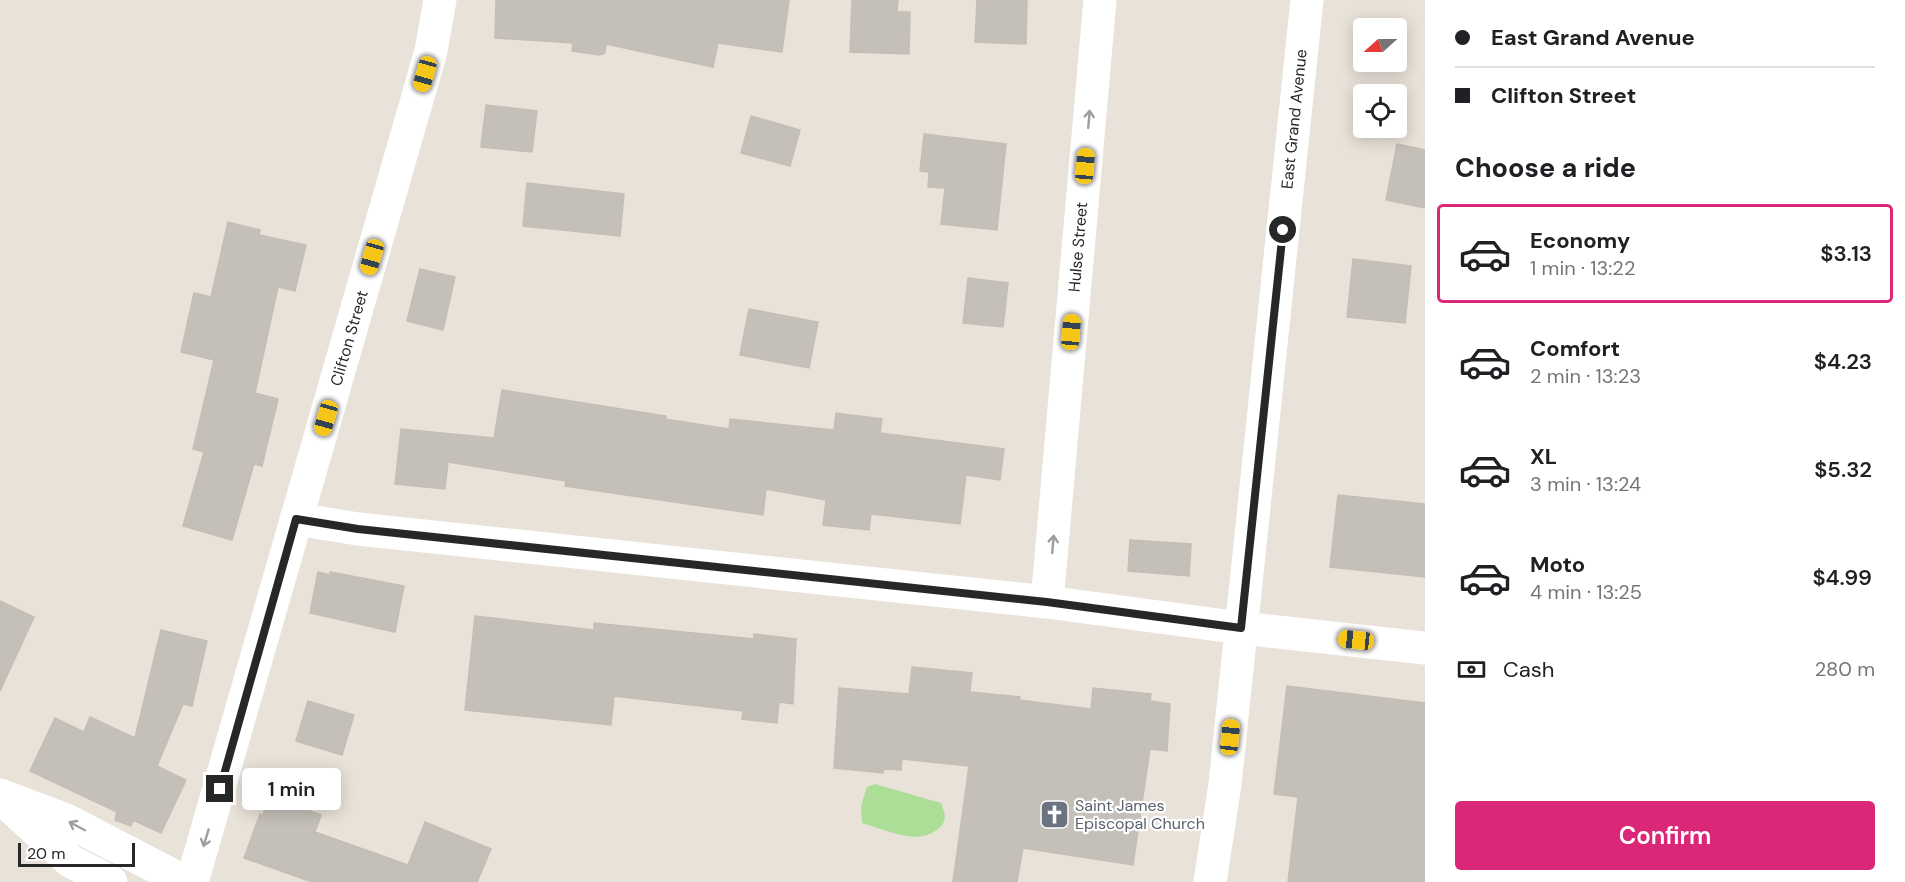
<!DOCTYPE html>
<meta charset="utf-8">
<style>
:root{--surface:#fff;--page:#f2f2f2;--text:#202124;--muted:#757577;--line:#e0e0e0;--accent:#db2777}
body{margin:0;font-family:"DM Sans",sans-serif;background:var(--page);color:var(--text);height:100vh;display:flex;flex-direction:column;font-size:22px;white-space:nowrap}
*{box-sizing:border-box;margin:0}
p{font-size:20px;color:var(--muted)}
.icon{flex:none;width:33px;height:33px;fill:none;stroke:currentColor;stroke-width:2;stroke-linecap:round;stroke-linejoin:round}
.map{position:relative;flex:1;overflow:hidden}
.drawer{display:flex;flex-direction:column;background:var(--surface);width:480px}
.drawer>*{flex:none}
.top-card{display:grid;align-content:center;height:132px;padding:0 30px;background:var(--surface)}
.needle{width:39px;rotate:249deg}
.controls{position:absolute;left:1353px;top:18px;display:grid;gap:12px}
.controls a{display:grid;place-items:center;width:54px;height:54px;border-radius:6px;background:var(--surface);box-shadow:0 3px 15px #0003;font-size:30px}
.scale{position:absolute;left:18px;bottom:15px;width:117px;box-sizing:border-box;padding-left:6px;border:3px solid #272727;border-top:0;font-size:16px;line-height:21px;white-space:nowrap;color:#272727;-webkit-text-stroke:4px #fff;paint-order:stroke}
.end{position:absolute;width:27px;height:27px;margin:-14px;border:8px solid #272727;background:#fff;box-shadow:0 0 0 3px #fff}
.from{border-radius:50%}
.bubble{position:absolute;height:42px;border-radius:6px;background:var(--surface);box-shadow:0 3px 15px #0003;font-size:20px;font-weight:600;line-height:42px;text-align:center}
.car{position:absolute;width:18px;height:36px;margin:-18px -9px;border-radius:8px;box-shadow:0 0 4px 2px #0007;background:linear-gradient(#f5c518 24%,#345 0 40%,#f5c518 0 76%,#345 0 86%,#f5c518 0)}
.top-card b{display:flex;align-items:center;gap:21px;height:57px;font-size:22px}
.top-card b+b{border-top:2px solid var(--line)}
.top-card i{width:15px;height:15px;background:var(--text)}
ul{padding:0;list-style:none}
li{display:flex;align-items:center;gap:18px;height:99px;margin:0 12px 9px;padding:0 18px;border:3px solid transparent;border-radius:6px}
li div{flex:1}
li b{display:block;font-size:22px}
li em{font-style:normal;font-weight:600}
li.selected{border-color:var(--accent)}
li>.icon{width:54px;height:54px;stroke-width:1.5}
h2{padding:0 30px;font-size:27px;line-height:72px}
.pay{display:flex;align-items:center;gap:15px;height:66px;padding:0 30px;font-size:22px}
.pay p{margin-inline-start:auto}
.button{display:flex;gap:12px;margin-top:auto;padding:12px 30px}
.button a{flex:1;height:69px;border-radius:6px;background:var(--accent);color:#fff;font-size:24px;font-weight:600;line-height:69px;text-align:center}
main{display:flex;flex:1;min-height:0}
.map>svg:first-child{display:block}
.green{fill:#adde97}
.building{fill:#c4bfb8;stroke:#c4beb3;stroke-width:1.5}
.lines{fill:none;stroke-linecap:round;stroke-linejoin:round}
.minor{stroke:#fff;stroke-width:33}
.secondary{stroke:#fff;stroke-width:33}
.oneway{stroke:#9e9e9e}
.route{stroke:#272727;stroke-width:8}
.labels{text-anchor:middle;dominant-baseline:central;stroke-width:4.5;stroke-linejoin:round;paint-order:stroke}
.street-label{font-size:16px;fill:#272727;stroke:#fff}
.worship-label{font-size:16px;fill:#5b616d;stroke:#fff;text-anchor:start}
</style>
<main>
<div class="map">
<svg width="1425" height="882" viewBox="0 0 1425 882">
<rect width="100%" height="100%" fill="#e9e2d9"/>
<!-- green -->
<path class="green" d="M 875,784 L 941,803 C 945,813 948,821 939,828 C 918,847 887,830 862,823 L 861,806 L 867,787 Z"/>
<!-- building -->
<path class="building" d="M 496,0 L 789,0 L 782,52 L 718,43 L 713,67 L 606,44 L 605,53 L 600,55 L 572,51 L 573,43 L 495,38 Z
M 852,0 L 898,0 L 897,12 L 910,12 L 909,54 L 850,52 Z
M 977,0 L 1027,0 L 1026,44 L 975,42 Z
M 486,105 L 537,111 L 532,152 L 481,147 Z
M 751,116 L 800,130 L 790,166 L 741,153 Z
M 924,134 L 1006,144 L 997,230 L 941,224 L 945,188 L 928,187 L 929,172 L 920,171 Z
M 1397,144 L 1425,150 L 1425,208 L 1386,200 Z
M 527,183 L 624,194 L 620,236 L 523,226 Z
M 228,222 L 260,230 L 259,235 L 306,245 L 295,291 L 278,287 L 255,393 L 278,399 L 262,466 L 254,464 L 232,540 L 183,526 L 204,452 L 193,449 L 214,360 L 181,352 L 194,293 L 211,297 Z
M 1353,259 L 1411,266 L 1405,323 L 1347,317 Z
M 420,269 L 455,277 L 443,330 L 407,321 Z
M 968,278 L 1008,283 L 1003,327 L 963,323 Z
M 749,309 L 818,322 L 809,368 L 740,355 Z
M 502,390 L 666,416 L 665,419 L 729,429 L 730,419 L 834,430 L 836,413 L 882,419 L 880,433 L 1004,449 L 1000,480 L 966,475 L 960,524 L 871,514 L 869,530 L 823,525 L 826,500 L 766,489 L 763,515 L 565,486 L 566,481 L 448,462 L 445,489 L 395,484 L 401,429 L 494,438 Z
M 1338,495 L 1425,504 L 1425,577 L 1330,567 Z
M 1130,540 L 1191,544 L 1189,576 L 1128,571 Z
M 318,572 L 330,575 L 330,572 L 404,586 L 395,632 L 310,613 Z
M 0,601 L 34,617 L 0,691 Z
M 475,616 L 594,630 L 594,623 L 754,639 L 754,634 L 796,639 L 793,704 L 779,702 L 777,723 L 742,719 L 743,711 L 614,696 L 611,725 L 465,710 Z
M 161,630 L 207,641 L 192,706 L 183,704 L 157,766 L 186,780 L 161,833 L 133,820 L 131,826 L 115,820 L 117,812 L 30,771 L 55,718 L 84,732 L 90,717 L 135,738 Z
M 912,667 L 972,673 L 970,692 L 1020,697 L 1019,700 L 1091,709 L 1093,688 L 1151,694 L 1150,701 L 1170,704 L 1167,751 L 1150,749 L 1133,865 L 1023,848 L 1017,882 L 953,882 L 969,766 L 902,759 L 901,770 L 884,769 L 883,773 L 834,768 L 839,688 L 909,694 Z
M 1287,686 L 1425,703 L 1425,882 L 1288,882 L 1298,797 L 1274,794 Z
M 308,701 L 354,715 L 342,755 L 296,741 Z
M 271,797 L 321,815 L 315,832 L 408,865 L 425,822 L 491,849 L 477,882 L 312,882 L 244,858 L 260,814 L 262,816 Z"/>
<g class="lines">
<!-- minor -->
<path class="minor" d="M 296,519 L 358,529 L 1047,602 L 1241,628 L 1425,648
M 1047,602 L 1100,0
M 192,882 L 431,51 L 440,0
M 1210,882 L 1225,784 L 1307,0"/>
<!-- secondary -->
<path class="secondary" d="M 0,795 L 66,820 L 185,882
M 10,806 L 70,861 L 111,882"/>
</g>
<!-- one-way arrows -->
<defs><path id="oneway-shaft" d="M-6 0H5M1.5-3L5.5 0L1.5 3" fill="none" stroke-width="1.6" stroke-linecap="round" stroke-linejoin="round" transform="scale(1.5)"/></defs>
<g class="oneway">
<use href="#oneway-shaft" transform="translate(1089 119) rotate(-85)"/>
<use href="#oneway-shaft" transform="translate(1053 544) rotate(-85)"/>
<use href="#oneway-shaft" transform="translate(77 826) rotate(-152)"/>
<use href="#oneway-shaft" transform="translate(206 838) rotate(107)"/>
</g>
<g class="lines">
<!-- route -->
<path class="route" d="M 220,789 L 296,519 L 358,529 L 1047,602 L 1241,628 L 1283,230"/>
</g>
<!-- icons -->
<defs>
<symbol id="church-square" viewBox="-11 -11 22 22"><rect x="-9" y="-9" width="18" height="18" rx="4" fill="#6b7280" stroke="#fff"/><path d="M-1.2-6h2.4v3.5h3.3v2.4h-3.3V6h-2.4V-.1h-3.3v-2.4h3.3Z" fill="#fff"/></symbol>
</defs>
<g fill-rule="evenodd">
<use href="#church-square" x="1038" y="798" width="33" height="33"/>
</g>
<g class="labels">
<!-- street labels -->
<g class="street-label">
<text transform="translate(1294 119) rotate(-84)">East Grand Avenue</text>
<text transform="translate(1078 247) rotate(-85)">Hulse Street</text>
<text transform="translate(349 338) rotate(-74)">Clifton Street</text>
</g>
<!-- worship labels -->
<g class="worship-label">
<text x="1075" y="805">Saint James<tspan x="1075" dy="18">Episcopal Church</tspan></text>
</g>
</g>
</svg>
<div class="controls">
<a><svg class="needle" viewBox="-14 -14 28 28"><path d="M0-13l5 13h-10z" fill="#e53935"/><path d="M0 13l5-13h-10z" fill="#757577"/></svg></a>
<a><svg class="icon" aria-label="locate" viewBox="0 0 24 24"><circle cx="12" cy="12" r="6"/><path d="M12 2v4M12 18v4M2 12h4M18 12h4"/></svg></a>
</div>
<div class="scale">20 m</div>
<i class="end from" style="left:1283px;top:230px"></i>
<i class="end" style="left:220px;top:789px"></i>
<div class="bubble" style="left:242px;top:768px;width:99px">1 min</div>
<i class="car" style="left:425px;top:74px;rotate:196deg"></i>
<i class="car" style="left:1085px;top:166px;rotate:5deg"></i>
<i class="car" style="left:372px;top:257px;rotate:196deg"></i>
<i class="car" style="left:1071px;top:332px;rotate:5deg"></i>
<i class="car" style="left:326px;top:418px;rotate:196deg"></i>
<i class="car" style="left:1356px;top:640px;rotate:276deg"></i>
<i class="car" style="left:1230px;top:737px;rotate:6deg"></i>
</div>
<section class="drawer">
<div class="top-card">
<b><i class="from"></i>East Grand Avenue</b>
<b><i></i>Clifton Street</b>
</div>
<h2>Choose a ride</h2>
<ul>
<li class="selected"><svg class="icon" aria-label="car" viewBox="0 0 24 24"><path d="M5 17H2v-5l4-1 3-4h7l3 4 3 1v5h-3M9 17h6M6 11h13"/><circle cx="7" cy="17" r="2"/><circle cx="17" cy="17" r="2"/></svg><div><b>Economy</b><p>1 min · 13:22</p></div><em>$3.13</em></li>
<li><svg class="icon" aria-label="car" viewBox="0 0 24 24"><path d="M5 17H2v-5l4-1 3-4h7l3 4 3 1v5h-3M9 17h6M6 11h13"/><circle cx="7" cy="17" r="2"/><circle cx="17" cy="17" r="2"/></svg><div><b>Comfort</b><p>2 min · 13:23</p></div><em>$4.23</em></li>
<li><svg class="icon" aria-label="car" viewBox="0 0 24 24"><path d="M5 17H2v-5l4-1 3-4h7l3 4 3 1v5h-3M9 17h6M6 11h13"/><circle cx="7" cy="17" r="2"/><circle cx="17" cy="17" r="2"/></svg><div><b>XL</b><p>3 min · 13:24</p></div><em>$5.32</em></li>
<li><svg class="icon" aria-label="car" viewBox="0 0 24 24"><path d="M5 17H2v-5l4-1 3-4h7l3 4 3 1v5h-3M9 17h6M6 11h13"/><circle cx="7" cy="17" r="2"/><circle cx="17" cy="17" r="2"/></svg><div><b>Moto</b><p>4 min · 13:25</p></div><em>$4.99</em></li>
</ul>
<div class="pay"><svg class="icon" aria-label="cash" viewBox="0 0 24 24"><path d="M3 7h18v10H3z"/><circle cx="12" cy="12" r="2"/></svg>Cash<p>280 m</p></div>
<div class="button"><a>Confirm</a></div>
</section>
</main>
